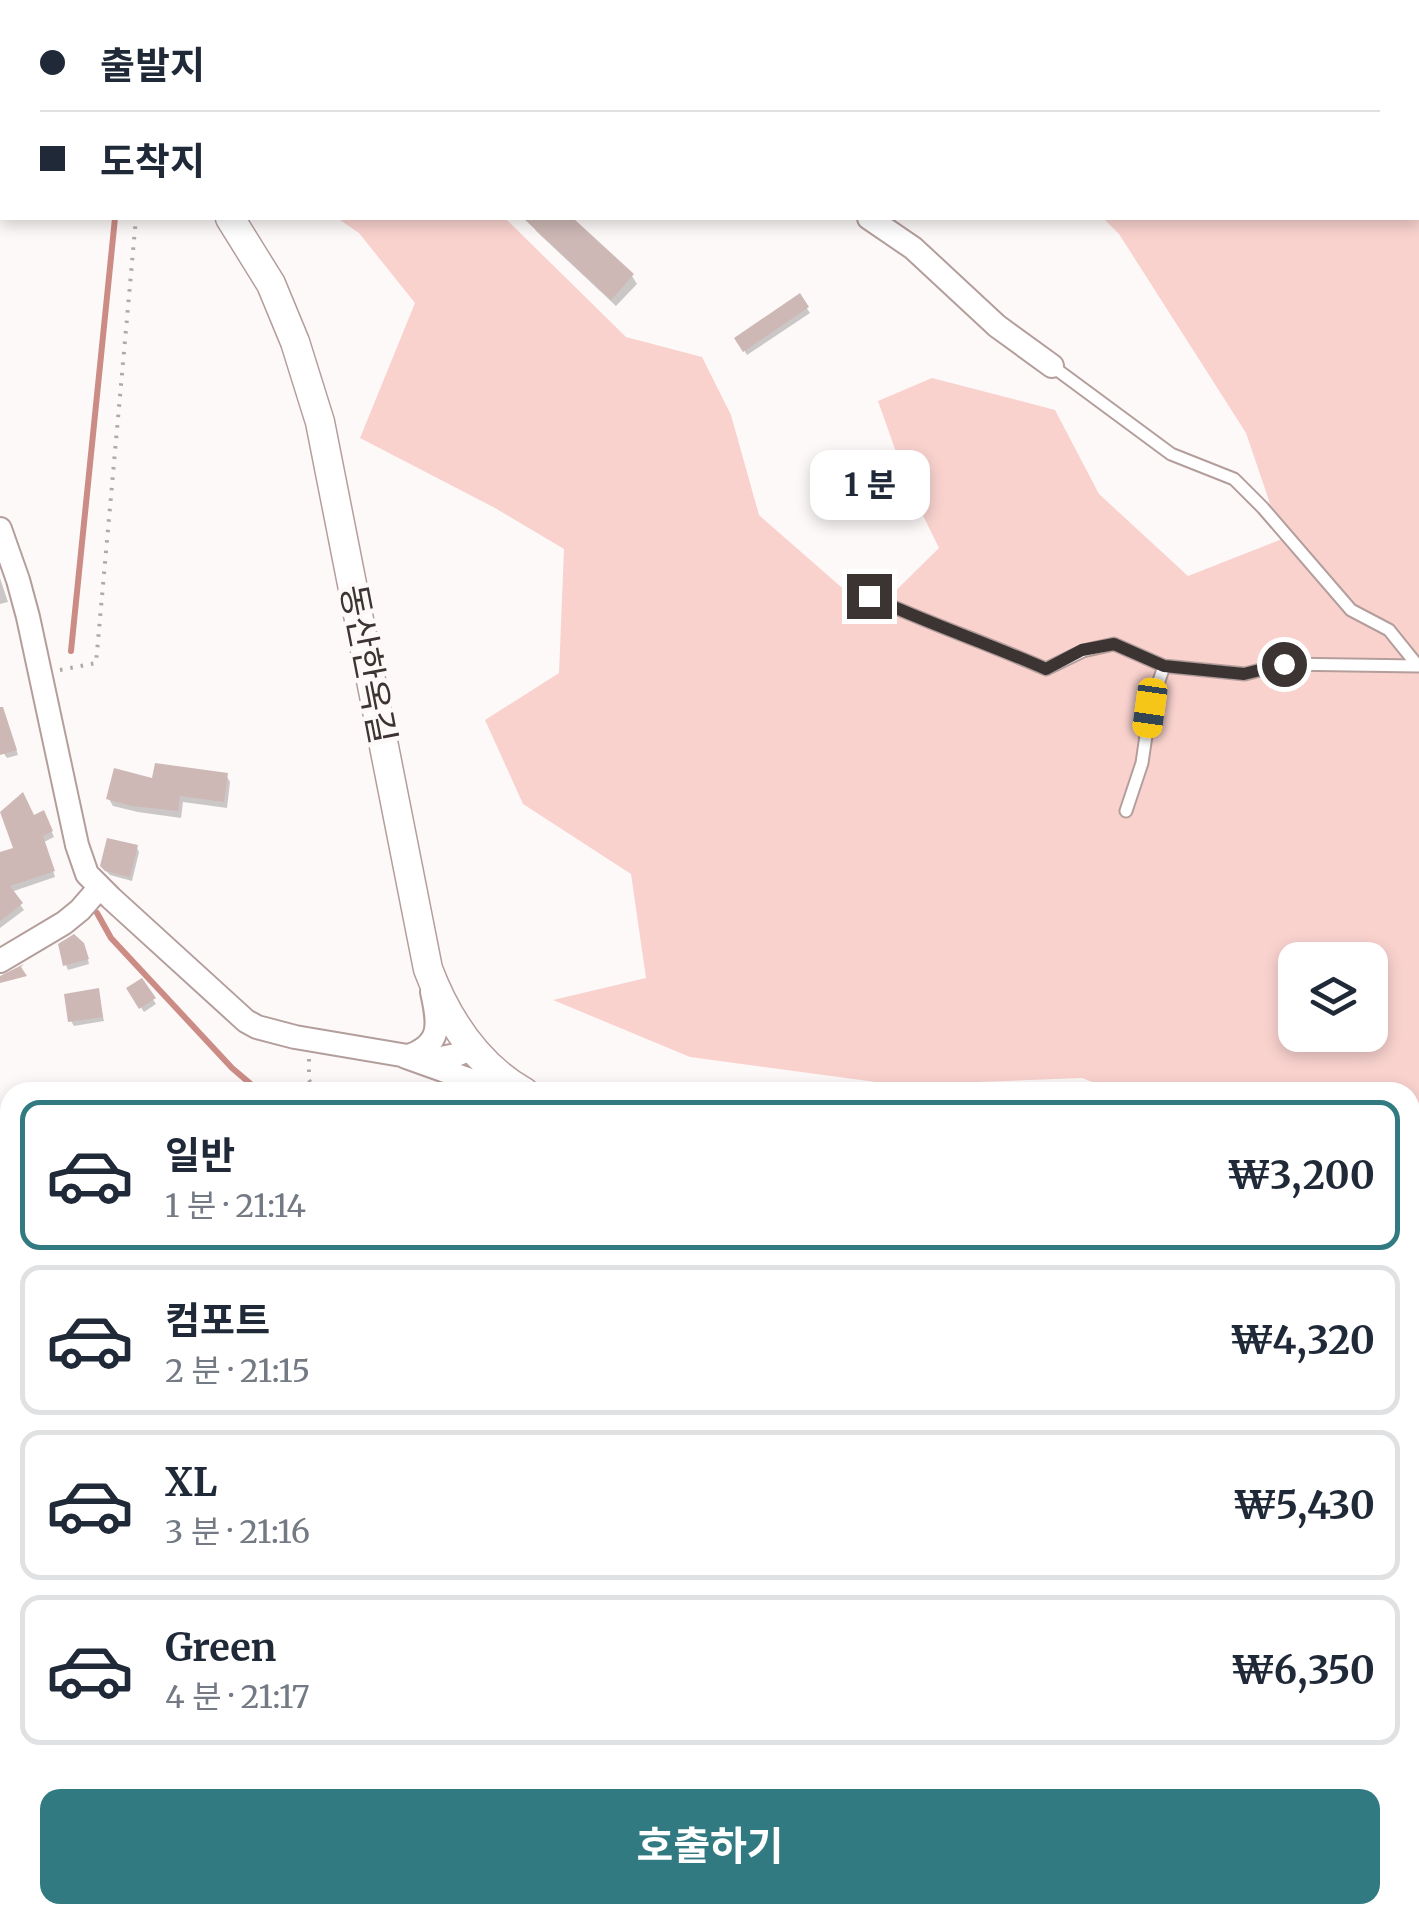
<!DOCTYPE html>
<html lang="ko">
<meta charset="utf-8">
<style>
:root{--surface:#fff;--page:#f6f6f7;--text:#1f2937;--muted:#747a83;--line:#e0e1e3;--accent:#327a82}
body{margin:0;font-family:Merriweather,"Noto Sans KR",serif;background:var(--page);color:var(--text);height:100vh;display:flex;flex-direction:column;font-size:38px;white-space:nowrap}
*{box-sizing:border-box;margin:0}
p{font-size:32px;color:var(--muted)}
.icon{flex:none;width:55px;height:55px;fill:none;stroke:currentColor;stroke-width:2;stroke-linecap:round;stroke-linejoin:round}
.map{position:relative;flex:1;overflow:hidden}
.drawer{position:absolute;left:0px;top:1082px;width:1420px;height:842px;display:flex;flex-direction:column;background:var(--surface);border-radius:30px 30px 0 0;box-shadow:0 5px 15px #0003}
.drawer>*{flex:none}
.hud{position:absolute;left:0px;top:0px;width:1420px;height:220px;box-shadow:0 5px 15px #0003;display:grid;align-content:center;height:220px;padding:0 40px;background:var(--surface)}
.tools{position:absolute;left:1278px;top:942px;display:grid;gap:20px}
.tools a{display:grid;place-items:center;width:110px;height:110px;border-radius:20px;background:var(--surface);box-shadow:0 5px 15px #0003;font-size:50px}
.end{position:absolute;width:45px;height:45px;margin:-22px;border:12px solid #3c3433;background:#fff;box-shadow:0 0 0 5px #fff}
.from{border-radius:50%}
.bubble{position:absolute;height:70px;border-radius:20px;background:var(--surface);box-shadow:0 5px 15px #0003;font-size:32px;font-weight:700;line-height:70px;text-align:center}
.car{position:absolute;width:30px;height:60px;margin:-30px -15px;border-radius:12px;box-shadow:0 0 8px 2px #0007;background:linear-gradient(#f5c518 24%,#345 0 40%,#f5c518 0 76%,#345 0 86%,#f5c518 0)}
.hud b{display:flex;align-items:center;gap:35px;height:95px;font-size:38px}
.hud b+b{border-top:2px solid var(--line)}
.hud i{width:25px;height:25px;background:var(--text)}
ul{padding:18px 0 0;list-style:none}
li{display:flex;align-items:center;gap:30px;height:150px;margin:0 20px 15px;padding:0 20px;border:5px solid var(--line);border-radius:20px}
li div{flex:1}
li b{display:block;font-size:38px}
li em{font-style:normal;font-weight:700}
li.selected{border-color:var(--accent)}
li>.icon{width:90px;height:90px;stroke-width:1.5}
.button{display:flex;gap:20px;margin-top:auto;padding:20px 40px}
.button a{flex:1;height:115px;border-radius:20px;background:var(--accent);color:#fff;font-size:40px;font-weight:700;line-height:115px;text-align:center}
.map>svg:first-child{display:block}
.green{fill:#f9d2ce;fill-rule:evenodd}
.shadow{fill:#0003}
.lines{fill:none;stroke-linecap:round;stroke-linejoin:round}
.stream{stroke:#cc8c86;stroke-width:6}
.building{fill:#cdb8b5}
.service-casing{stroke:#b49e9c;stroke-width:15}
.minor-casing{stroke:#b49e9c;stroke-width:26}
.tertiary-casing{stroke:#b49e9c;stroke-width:31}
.path{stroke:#b0a9a9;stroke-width:4;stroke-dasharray:2.5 8;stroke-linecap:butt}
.service{stroke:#fff;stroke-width:11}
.minor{stroke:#fff;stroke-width:22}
.tertiary{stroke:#fff;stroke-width:28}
.route{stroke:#3c3433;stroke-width:12}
.labels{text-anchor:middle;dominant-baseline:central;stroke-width:10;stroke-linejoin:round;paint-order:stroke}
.street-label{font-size:35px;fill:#3c3433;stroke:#fef9f9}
</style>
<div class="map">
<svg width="1419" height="1923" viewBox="0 0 1419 1923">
<rect width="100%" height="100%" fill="#fef9f9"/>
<!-- green -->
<path class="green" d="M 825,0 L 1419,0 L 1419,1859 L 1410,1865 L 1410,1092 L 1118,1092 L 1082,1078 L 898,1085 L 690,1057 L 553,1000 L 646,978 L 631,874 L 523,804 L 485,720 L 559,673 L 564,549 L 495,508 L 360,438 L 415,303 L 359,233 L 337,218 L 505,218 L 626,337 L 702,357 L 731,415 L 759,515 L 872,614 L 939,548 L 907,483 L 878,401 L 932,378 L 1055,410 L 1099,494 L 1188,576 L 1282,539 L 1246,433 L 1119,234 L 1103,218 L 1418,218 L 1418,2 L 828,2 ZM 1295,960 L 1370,960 L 1370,1035 L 1295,1035 Z
M 0,1885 L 10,1892 L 10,1915 L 41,1915 L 52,1923 L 0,1923 Z
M 692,1915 L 1339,1915 L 1329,1923 L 701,1923 Z"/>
<!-- shadow -->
<path class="shadow" d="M 554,0 L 595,0 L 593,2 L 552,2 Z
M 707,0 L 757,0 L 754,2 L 705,2 Z
M 537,218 L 570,218 L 632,276 L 637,284 L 616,306 L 536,231 L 532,223 Z
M 799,297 L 810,313 L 747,355 L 737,339 Z
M 0,578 L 8,602 L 0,604 Z
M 0,728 L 10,730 L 18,755 L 7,758 L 0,748 Z
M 226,775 L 230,782 L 227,808 L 183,802 L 181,818 L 138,812 L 113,806 L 109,799 L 154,781 Z
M 33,818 L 46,818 L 54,837 L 44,842 L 55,877 L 11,892 L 24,910 L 0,928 L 0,875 Z
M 137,848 L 139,852 L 132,881 L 110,875 L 106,871 Z
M 86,951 L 89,964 L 68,970 L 66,965 Z
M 141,981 L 156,1004 L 144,1012 L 129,989 Z
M 97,991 L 104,1021 L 74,1026 L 71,1021 Z
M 544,1915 L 585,1915 L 589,1923 L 547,1923 Z"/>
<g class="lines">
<!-- stream -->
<path class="stream" d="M 80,0 L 85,2
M 71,651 L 115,218
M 97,913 L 111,938 L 232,1068 L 260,1092
M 671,1915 L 680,1923"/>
</g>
<!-- building -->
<path class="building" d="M 523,218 L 573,218 L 634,274 L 611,300 Z
M 800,293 L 809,307 L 743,352 L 734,338 Z
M 0,707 L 3,707 L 17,750 L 0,755 Z
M 155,763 L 228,773 L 224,802 L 180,796 L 178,811 L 132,806 L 106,799 L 114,768 L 152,778 Z
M 23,792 L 34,815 L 44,810 L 53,831 L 43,836 L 55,871 L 10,886 L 23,903 L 0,921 L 0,852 L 13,848 L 0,812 Z
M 107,838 L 138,845 L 130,877 L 105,871 L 100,866 Z
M 74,934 L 84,943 L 89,959 L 63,966 L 58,944 Z
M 24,964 L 21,967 L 27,976 L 0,983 L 0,976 Z
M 142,978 L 156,998 L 139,1009 L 126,988 Z
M 99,988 L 103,1017 L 68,1022 L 64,994 Z"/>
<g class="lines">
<defs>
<path id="service" d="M 869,596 C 927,623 987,643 1046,669 L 1083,651 L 1114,644 L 1164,666 L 1245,674 L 1284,664 L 1418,666 L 1389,630 L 1351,610 L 1263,508 L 1234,479 L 1171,454 L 1052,366
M 1126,811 L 1142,763 L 1150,708 L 1164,666"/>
<path id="minor" d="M 138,0 L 139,2
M 420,0 L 425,2
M 869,218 L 913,248 L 997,326 L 1052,366
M 0,529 L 18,580 L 28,617 L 77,845 L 87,874 L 111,898 L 246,1021 L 257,1027 L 295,1037 L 431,1060 L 456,1055 L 473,1048
M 0,961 L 64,923 L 80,910 L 100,887
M 432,992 C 439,1024 443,1045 406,1057 L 504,1092
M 0,1305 L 10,1319
M 0,1727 L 10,1723
M 0,1858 L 10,1822
M 155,1915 L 159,1923
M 376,1915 L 391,1923
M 255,1923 L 259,1915
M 422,1923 L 460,1916 L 472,1923
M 1398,1923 L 1408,1915"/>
<path id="tertiary" d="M 2,0 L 6,2
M 230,218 L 271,284 L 295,342 L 320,422 L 428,969 C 447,1019 477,1065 524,1092
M 1410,1883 L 1419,1895"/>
</defs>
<!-- service casing -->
<use href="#service" class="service-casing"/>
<!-- minor casing -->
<use href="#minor" class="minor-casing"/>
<!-- tertiary casing -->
<use href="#tertiary" class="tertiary-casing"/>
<!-- path -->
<path class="path" d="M 60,670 L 96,663 L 136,218
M 309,1059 L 309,1080 L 317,1092"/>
<!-- service -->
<use href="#service" class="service"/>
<!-- minor -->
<use href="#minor" class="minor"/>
<!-- tertiary -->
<use href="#tertiary" class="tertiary"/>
</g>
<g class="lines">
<!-- route -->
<path class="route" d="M 869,596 C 927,623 987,643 1046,669 L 1082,650 L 1114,644 L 1164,666 L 1244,674 L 1284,664"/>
</g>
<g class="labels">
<!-- street labels -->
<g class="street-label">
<text transform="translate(368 664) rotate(79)">동산한옥길</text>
</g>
</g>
</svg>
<div class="tools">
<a><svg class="icon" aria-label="layers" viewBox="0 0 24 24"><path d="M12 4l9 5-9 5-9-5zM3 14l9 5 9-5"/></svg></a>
</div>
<i class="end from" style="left:1284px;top:664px"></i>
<i class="end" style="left:869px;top:596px"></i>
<div class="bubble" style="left:810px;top:450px;width:120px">1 분</div>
<i class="car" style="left:1150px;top:708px;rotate:188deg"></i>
<div class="hud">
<b><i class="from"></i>출발지</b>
<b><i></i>도착지</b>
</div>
<section class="drawer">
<ul>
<li class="selected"><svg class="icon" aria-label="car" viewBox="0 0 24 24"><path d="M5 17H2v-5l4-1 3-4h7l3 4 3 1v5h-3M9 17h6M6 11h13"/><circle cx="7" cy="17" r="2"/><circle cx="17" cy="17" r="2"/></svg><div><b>일반</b><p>1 분 · 21:14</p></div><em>₩3,200</em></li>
<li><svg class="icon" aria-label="car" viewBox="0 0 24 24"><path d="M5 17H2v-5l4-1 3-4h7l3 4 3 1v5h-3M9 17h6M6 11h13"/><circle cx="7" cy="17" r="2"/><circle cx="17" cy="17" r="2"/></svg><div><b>컴포트</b><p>2 분 · 21:15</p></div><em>₩4,320</em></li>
<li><svg class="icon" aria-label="car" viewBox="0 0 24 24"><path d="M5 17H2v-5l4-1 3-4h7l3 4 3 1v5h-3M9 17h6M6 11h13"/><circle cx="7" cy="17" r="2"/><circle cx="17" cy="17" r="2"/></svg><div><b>XL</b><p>3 분 · 21:16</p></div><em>₩5,430</em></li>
<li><svg class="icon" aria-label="car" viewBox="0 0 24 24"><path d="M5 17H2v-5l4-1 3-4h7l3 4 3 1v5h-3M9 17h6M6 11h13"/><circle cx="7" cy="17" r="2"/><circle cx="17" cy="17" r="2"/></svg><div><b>Green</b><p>4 분 · 21:17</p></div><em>₩6,350</em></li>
</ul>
<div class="button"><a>호출하기</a></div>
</section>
</div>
